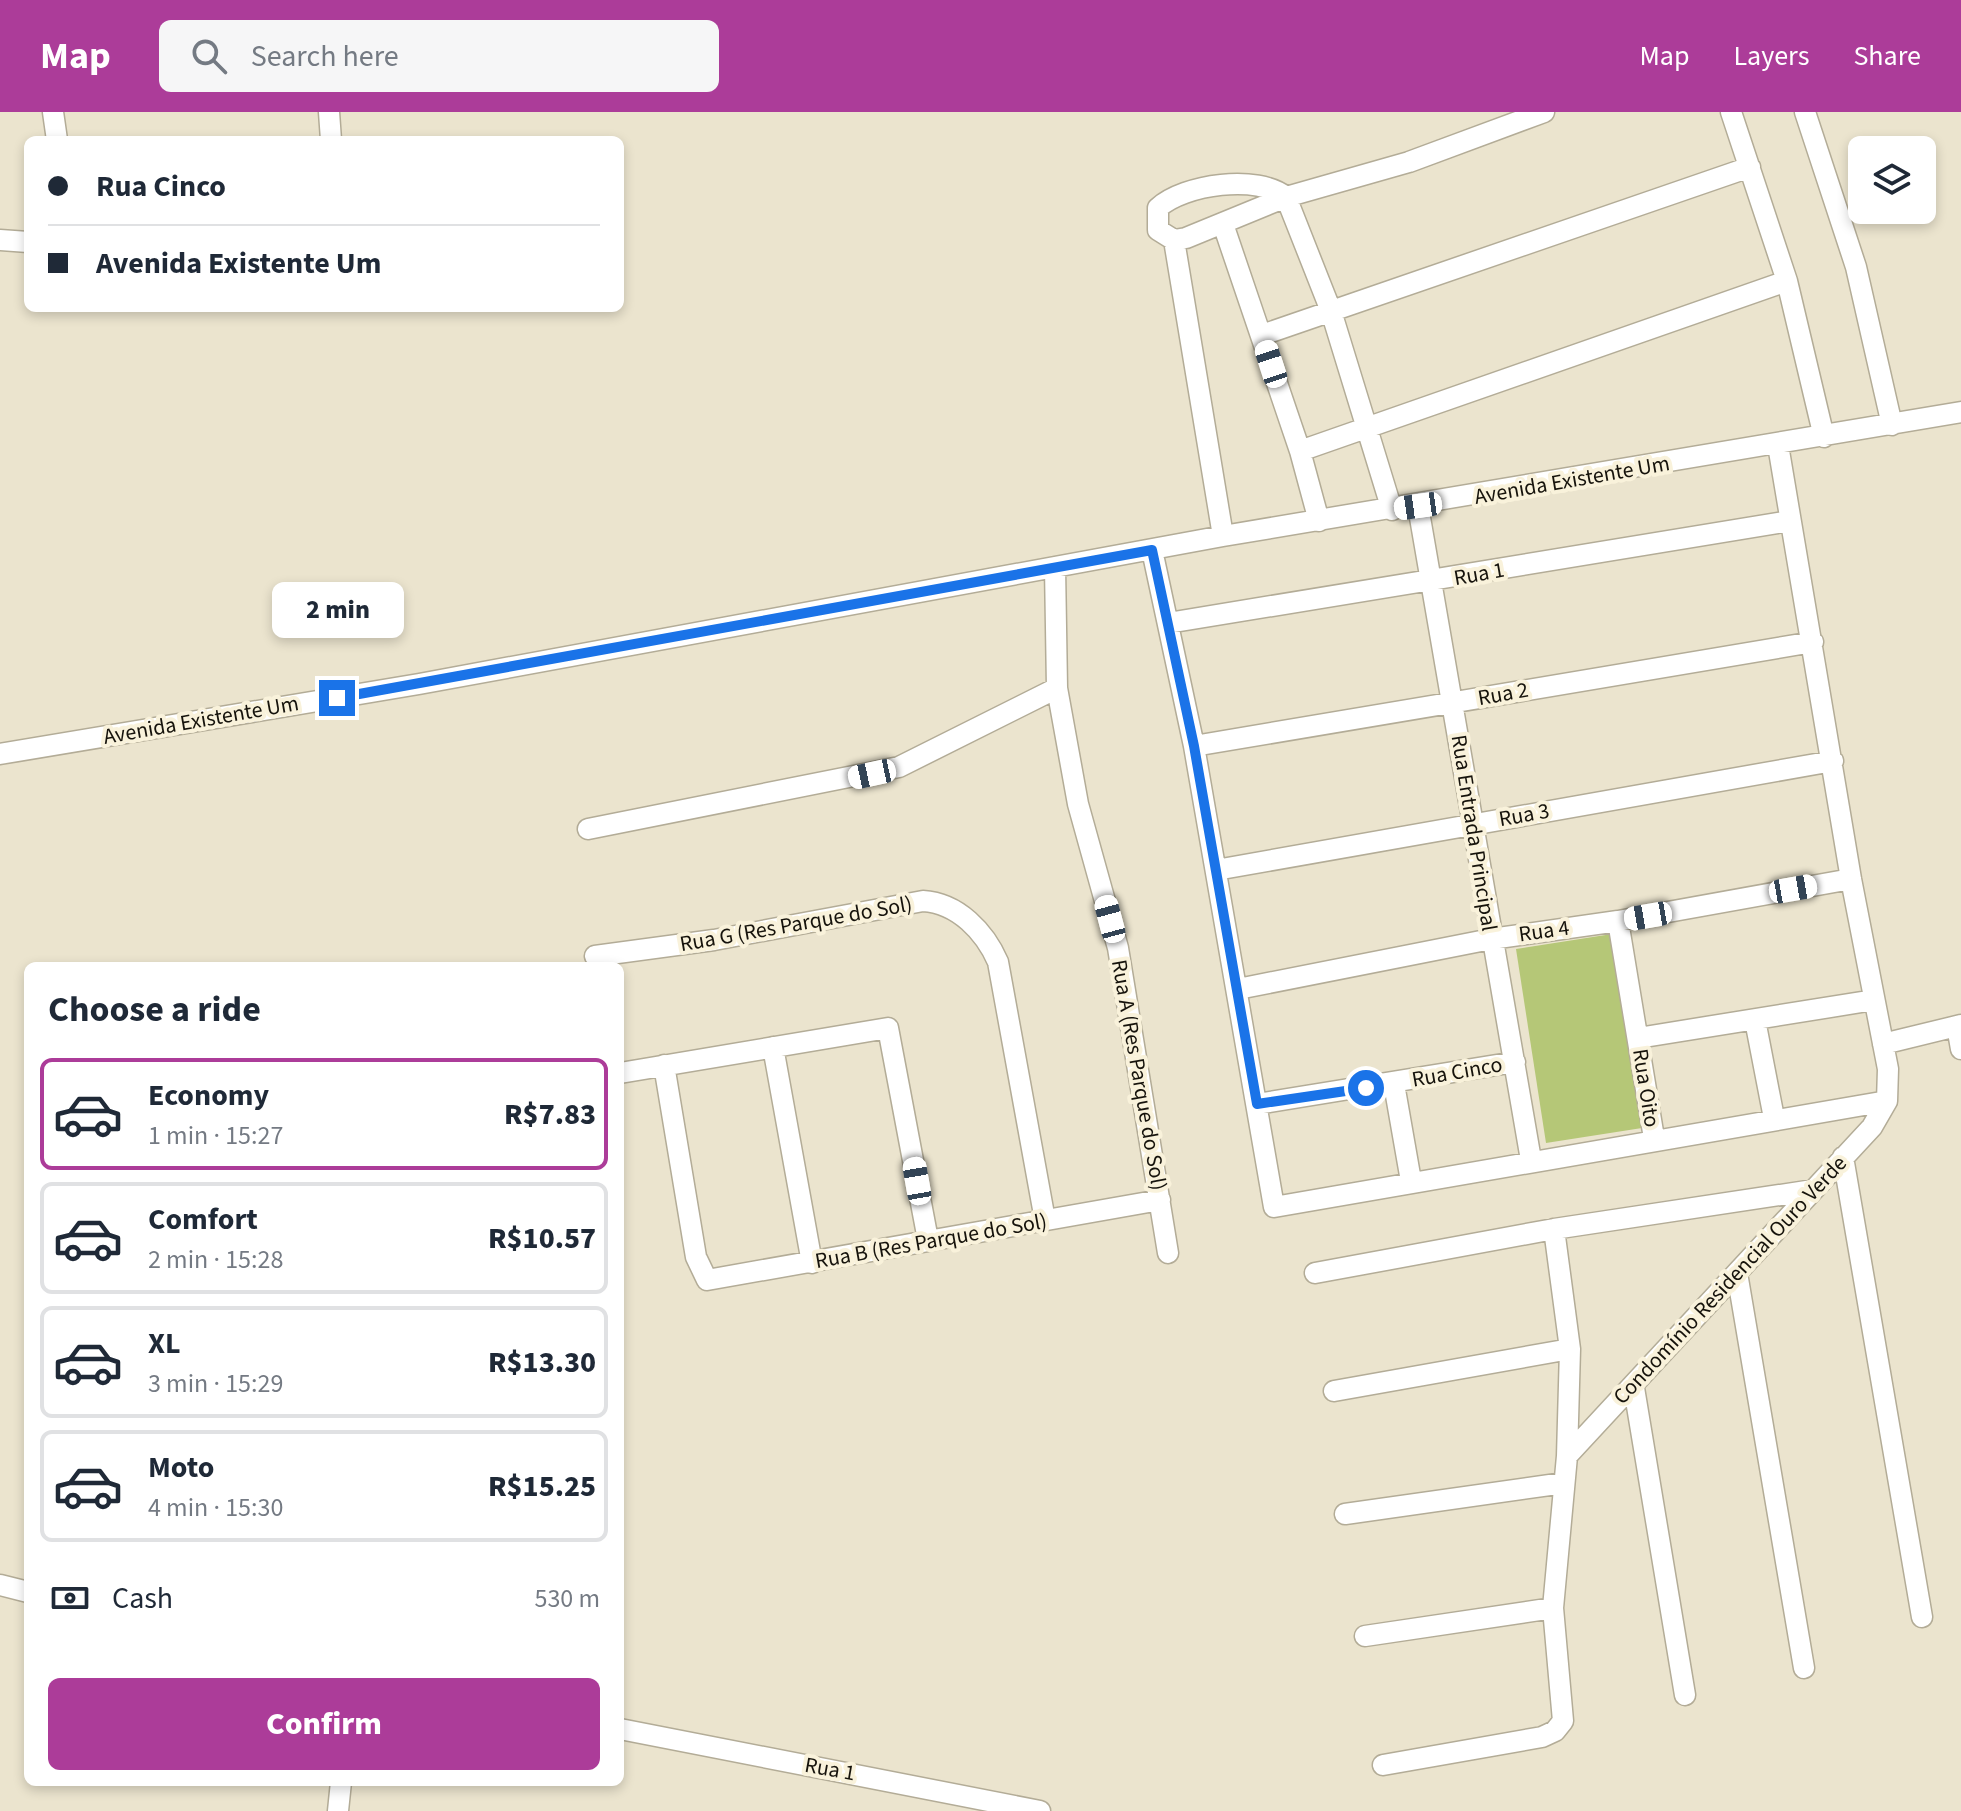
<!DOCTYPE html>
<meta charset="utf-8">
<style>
:root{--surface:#fff;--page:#f6f6f7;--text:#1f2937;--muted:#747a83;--line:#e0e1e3;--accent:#ac3c99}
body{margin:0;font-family:"Source Sans 3",sans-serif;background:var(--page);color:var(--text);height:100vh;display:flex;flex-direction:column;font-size:30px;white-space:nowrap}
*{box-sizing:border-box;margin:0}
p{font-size:26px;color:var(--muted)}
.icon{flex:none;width:44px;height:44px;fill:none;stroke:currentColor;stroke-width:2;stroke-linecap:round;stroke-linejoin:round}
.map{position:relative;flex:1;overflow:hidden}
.details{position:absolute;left:24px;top:850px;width:600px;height:824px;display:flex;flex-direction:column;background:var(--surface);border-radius:12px;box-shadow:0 4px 12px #0003}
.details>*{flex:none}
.hud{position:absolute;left:24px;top:24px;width:600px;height:176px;border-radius:12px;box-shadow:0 4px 12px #0003;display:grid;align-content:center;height:176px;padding:0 24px;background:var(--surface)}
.tools{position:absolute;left:1848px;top:24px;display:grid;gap:16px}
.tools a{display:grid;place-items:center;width:88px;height:88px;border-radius:12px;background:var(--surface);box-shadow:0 4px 12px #0003;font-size:40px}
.end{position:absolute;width:36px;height:36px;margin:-18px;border:10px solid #1a73e8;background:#fff;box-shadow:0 0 0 4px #fff}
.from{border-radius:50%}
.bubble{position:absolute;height:56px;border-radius:12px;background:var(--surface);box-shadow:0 4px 12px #0003;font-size:26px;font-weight:800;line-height:56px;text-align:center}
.car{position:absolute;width:24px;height:48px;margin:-24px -12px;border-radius:10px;box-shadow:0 0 6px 2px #0007;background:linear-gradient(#fff 24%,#345 0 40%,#fff 0 76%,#345 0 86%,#fff 0)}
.hud b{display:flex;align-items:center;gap:28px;height:76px;font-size:30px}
.hud b+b{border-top:2px solid var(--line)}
.hud i{width:20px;height:20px;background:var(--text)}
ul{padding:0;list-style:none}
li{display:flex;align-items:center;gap:24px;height:112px;margin:0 16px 12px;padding:0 8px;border:4px solid var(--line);border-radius:12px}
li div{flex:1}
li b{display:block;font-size:30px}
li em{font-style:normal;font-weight:800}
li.active{border-color:var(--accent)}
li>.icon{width:72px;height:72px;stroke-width:1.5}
h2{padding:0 24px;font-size:36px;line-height:96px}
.pay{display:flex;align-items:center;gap:20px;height:88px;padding:0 24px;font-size:30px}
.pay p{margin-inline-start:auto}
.primary-button{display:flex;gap:16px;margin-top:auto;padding:16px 24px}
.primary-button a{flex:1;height:92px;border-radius:12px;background:var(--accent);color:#fff;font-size:32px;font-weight:800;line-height:92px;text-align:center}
header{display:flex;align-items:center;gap:48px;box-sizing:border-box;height:112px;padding:0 40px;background:var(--accent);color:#fff}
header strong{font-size:38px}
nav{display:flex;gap:44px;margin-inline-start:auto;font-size:28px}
.search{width:560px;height:72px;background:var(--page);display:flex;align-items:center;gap:20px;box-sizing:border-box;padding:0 28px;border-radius:12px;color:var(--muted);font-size:30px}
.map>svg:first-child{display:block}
.park{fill:#b5c777}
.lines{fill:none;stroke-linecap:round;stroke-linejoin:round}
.street-casing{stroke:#b3ac97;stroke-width:23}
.street{stroke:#fff;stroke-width:20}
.route{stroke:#1a73e8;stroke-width:10}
.labels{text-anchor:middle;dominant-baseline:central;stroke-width:8;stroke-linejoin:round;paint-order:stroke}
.street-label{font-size:22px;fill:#16130c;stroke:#f9f2db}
</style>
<header>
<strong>Map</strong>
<div class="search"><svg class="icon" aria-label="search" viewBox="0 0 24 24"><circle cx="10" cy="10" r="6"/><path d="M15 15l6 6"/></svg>Search here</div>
<nav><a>Map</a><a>Layers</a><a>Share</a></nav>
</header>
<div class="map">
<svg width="1961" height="1699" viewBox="0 0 1961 1699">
<rect width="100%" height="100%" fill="#ebe4ce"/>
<!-- park -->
<path class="park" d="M 1612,822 L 1642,1016 L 1546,1031 L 1516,837 Z"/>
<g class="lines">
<defs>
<path id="street" d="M 53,0 L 57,28
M 329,0 L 331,28
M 1731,0 L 1787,169 L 1824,325
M 1805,0 L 1856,155 L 1892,313
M 1223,112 L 1300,339 L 1319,409
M 0,128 L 28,130
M 1174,128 L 1223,424
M 1262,223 L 1750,55
M 1300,339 L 1787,169
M 1418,394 L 1531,1048
M 1392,398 L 1331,199 L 1286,85 C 1258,62 1184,72 1158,96 L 1158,118 L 1174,128 L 1186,126 L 1286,85 L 1409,50 L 1544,0
M 1152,438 L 1194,634 L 1274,1095 L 1887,989
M 1055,455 L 1057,576 L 1078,692 L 1118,836 L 1168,1141
M 1168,511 L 1790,409
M 1194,634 L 1813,530
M 0,642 L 419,572 L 1223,424 L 1961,300
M 588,717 L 899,655 L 1057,576
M 1216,758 L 1833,649
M 1618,809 L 1654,1026
M 595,844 L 714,828 L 923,789 C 958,791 985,820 998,850 L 1045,1108
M 1238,877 L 1491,827 L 1618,809 L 1851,767
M 1755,908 L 1774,1006
M 1957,914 L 1961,937
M 1638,926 L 1874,888
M 1883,932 L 1961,913
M 773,935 L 812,1151
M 664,953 L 696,1145 L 707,1168 L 1160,1088
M 620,961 L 888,916 L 928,1128
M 1394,972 L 1411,1069
M 1257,992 L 1515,950
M 1843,1045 L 1922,1505
M 1315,1161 L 1554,1117 L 1813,1078
M 1737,1161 L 1804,1556
M 1634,1276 L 1685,1583
M 1334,1279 L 1570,1237
M 1567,1344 L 1872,1015 L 1887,989 L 1888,957 L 1851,767 L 1778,333
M 1345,1402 L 1564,1371
M 0,1473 L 28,1480
M 1365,1524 L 1553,1496
M 620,1617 L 1040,1699
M 1383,1653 L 1542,1625 L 1555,1619 L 1563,1609 L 1553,1496 L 1567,1344 L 1570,1237 L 1554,1117
M 338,1699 L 341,1670"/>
</defs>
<!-- street casing -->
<use href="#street" class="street-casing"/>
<!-- street -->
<use href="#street" class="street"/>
</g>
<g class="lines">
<!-- route -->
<path class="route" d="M 337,586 L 1152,438 L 1194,634 L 1257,992 L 1366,976"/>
</g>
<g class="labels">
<!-- street labels -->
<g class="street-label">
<text transform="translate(1572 368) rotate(-10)">Avenida Existente Um</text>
<text transform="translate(1479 462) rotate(-10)">Rua 1</text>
<text transform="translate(1503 582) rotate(-10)">Rua 2</text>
<text transform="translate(201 608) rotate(-10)">Avenida Existente Um</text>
<text transform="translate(1524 703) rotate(-10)">Rua 3</text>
<text transform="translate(1474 721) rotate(81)">Rua Entrada Principal</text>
<text transform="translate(796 812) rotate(-10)">Rua G (Res Parque do Sol)</text>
<text transform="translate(1544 819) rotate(-8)">Rua 4</text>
<text transform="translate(1457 960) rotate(-10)">Rua Cinco</text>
<text transform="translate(1139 963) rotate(80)">Rua A (Res Parque do Sol)</text>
<text transform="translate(1646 976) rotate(81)">Rua Oito</text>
<text transform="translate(931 1129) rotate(-10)">Rua B (Res Parque do Sol)</text>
<text transform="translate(1730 1168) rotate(-47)">Condomínio Residencial Ouro Verde</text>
<text transform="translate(830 1657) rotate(10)">Rua 1</text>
</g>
</g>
</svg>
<div class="tools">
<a><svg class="icon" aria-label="layers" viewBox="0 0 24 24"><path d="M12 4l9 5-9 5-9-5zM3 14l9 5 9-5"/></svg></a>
</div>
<i class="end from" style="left:1366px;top:976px"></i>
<i class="end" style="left:337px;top:586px"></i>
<div class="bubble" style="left:272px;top:470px;width:132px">2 min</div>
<i class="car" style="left:1271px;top:252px;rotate:342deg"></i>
<i class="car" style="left:1418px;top:394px;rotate:262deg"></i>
<i class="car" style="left:872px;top:662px;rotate:258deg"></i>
<i class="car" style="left:1793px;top:777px;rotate:80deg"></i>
<i class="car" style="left:1648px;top:804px;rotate:260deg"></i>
<i class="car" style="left:1110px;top:807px;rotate:345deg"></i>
<i class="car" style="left:917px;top:1069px;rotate:350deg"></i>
<div class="hud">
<b><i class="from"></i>Rua Cinco</b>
<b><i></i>Avenida Existente Um</b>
</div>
<section class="details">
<h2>Choose a ride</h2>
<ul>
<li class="active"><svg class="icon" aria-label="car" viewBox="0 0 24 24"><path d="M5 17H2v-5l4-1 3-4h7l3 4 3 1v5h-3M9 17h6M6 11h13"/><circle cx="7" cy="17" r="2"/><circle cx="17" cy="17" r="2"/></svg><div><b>Economy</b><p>1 min · 15:27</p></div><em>R$7.83</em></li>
<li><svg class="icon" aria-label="car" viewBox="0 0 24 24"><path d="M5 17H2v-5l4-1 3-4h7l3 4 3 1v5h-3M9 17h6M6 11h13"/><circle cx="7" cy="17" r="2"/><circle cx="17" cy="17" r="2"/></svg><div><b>Comfort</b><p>2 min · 15:28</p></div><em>R$10.57</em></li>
<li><svg class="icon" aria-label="car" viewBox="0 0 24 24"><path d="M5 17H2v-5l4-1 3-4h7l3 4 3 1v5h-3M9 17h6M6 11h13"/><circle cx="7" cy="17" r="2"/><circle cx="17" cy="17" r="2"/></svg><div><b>XL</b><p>3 min · 15:29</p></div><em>R$13.30</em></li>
<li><svg class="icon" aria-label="car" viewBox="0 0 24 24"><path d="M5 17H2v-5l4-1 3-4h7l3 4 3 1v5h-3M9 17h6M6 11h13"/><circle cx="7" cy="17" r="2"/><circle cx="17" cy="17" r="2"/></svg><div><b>Moto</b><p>4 min · 15:30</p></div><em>R$15.25</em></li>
</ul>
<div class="pay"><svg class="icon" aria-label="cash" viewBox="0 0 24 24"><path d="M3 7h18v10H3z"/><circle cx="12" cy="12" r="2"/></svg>Cash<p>530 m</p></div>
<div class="primary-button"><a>Confirm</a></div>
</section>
</div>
